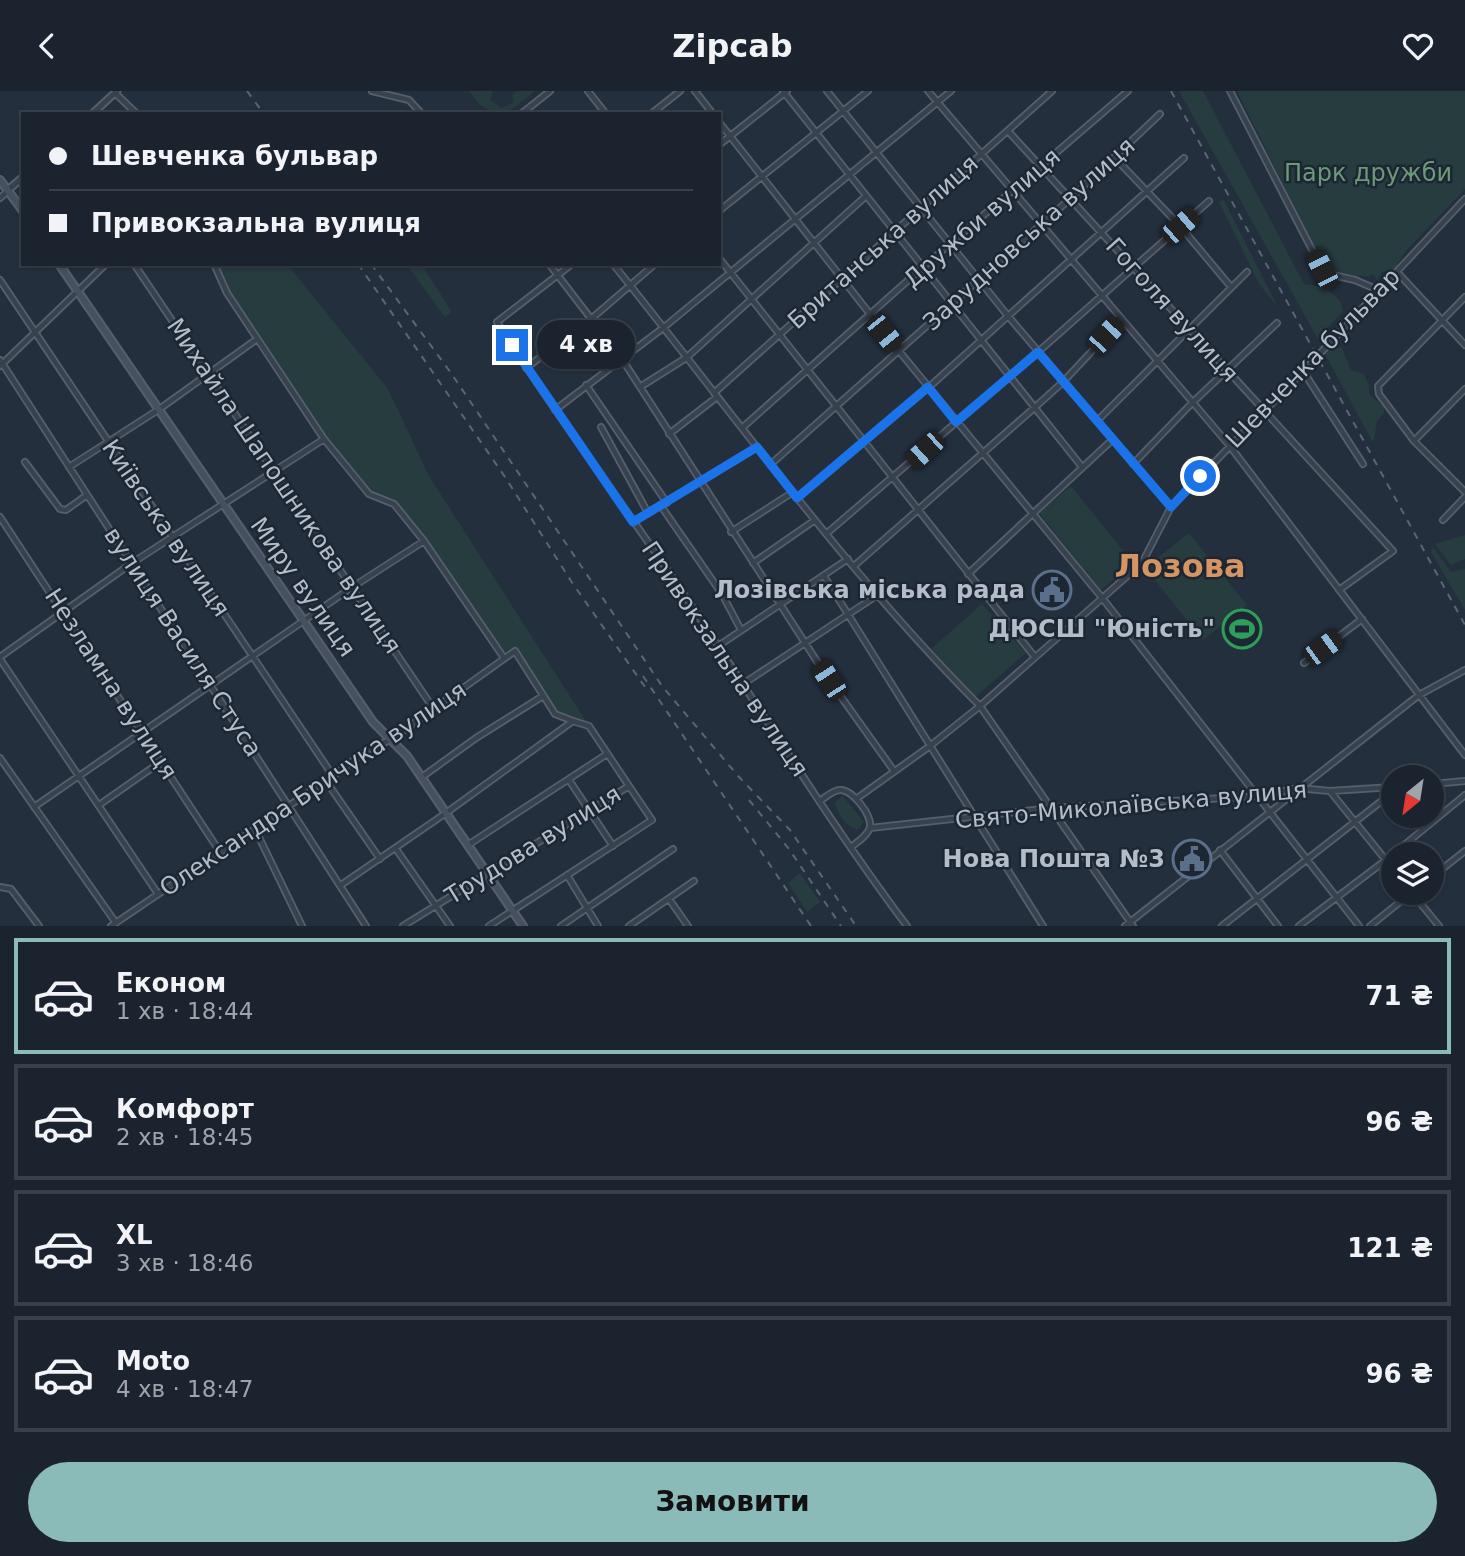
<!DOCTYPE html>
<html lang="uk">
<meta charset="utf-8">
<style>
:root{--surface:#1b232e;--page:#242b36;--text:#f1f3f6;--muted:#a0a4aa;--line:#39404a;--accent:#8bbbb9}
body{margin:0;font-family:"DejaVu Sans",sans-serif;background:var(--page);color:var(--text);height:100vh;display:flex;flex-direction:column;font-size:26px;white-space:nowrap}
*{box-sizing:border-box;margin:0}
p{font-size:23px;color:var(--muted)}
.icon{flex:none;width:38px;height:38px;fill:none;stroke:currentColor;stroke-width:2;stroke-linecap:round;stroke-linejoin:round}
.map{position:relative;height:835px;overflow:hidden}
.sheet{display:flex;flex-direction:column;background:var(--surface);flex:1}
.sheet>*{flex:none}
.hud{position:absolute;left:21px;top:21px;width:700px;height:154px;border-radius:0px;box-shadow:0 2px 5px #0004,0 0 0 2px var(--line);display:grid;align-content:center;height:154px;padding:0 28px;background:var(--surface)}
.needle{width:46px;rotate:210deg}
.controls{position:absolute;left:1381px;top:674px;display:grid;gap:14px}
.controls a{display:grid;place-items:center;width:63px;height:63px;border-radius:50%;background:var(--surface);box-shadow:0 2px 5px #0004,0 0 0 2px var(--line);font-size:35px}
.end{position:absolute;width:32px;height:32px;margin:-16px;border:9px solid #1a73e8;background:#fff;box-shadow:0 0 0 4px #fff}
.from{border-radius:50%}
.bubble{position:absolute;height:49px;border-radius:24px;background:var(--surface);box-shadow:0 2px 5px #0004,0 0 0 2px var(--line);font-size:23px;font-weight:700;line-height:49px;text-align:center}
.car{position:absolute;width:21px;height:42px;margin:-21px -10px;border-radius:9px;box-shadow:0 0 5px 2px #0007;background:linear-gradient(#222 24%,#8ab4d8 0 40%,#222 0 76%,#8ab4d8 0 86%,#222 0)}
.hud b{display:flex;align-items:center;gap:24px;height:66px;font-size:26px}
.hud b+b{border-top:2px solid var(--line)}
.hud i{width:18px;height:18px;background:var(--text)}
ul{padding:12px 0 0;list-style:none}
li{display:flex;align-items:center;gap:21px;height:116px;margin:0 14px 10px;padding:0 14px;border:4px solid var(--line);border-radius:0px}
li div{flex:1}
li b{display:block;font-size:26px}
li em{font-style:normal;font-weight:700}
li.on{border-color:var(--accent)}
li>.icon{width:63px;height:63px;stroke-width:1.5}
.button{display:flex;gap:14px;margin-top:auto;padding:14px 28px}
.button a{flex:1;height:80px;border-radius:42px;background:var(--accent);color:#111;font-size:28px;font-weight:700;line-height:80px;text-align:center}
header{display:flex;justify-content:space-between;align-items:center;height:91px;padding:0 28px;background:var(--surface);font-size:32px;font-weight:700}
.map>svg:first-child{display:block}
.green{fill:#263c3f}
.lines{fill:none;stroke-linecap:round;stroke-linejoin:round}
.minor-casing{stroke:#565f6c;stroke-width:8}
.tertiary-casing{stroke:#565f6c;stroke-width:9}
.secondary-casing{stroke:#565f6c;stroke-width:10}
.minor{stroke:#38414e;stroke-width:4.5}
.tertiary{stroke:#38414e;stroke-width:5}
.secondary{stroke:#465061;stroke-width:6}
.rail{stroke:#5a6575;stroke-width:2;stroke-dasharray:7 7;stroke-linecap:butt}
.minor-bridge-casing{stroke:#565f6c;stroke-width:8;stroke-linecap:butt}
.minor-bridge{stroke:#38414e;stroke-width:4.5}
.route{stroke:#1a73e8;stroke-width:9}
.labels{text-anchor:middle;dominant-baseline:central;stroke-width:5;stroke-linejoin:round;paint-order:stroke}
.park-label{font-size:24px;fill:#6b9a76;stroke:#1d2633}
.street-label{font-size:24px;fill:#b4bcc9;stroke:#1d2633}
.poi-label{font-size:24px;font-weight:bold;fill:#b4bcc9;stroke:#1d2633;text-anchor:end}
.district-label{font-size:32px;font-weight:bold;fill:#d59563;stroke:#1d2633}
</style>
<header><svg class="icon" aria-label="back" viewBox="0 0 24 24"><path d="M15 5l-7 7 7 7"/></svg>Zipcab<svg class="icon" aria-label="heart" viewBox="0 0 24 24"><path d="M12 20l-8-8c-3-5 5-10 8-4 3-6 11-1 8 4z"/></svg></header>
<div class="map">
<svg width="1465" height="835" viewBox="0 0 1465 835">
<rect width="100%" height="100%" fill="#242f3e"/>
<!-- green -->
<path class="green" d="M 469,0 L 493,0 L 490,9 L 502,17 L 514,11 L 512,4 L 517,0 L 535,0 L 506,23 L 481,23 L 481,19 L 486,21 L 488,19 L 480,14 Z
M 1179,0 L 1203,0 L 1304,193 L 1325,196 L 1340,210 L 1343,220 L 1318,248 Z
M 1237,0 L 1465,0 L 1465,98 L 1405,161 L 1392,183 L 1383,180 L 1377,189 L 1373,183 L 1367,186 L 1326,180 Z
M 1224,109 L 1277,215 L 1259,193 L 1219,111 Z
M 214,173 L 287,173 L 388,298 L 429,385 L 589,635 L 560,626 L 515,560 L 504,567 L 424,450 L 394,413 L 369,403 L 324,348 L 227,202 Z
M 406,173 L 421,173 L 452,221 L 445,226 Z
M 1335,251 L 1343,259 L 1351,279 L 1364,283 L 1369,294 L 1369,303 L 1384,316 L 1384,322 L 1377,330 L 1374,348 L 1372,350 L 1324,261 Z
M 1071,395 L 1133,472 L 1101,499 L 1039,422 Z
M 1189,442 L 1247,514 L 1203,549 L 1145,477 Z
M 1465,444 L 1465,468 L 1451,474 L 1435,453 Z
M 1433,456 L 1451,481 L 1465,478 L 1465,519 L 1431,461 Z
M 982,513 L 1026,562 L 974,607 L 931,558 Z
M 843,705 L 864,731 L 858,739 C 846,736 837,723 835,711 Z
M 800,782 L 820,811 L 807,821 L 788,792 Z"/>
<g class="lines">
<defs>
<path id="minor" d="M 372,0 L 409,9 L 422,23
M 588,0 L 606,23
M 695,0 L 713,23
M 783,0 L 1082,376
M 827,0 L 1008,225 L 1171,416
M 928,0 L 1229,354 L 1465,664
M 1230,0 L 1324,182 L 1355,189 L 1378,199
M 115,2 L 137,23
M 521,23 L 550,0
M 651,23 L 680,0
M 719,31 L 899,260 L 1103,508 L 1359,835
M 1008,40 L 1393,460 L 1339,499
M 719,54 L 787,0
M 1115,67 L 1180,135 L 1231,196
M 0,107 L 8,100
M 719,120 L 868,0
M 719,167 L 1034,565
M 134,173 L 433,617
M 214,173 L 227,202 L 324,348 L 369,403 L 394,413 L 424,450 L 504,567
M 549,173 L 622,268 L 829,589 L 894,680
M 572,173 L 497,231 C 557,326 625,415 687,508 C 760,617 828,730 907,835
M 613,173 C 733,322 845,480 980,615 L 1133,835
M 1397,181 L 1465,254
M 0,189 L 333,685
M 1465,206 L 1378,295 L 1379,303 L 1414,350 L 1465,401
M 1325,257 L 1465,108
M 0,269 L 366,835
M 0,275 L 106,173
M 526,277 L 591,228 L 655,173
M 1303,280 L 1363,373
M 586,294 L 667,412
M 640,296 L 686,267 L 866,105
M 714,302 L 1052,0
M 555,319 L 663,237 L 951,0
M 1097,330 L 1247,181
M 601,336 L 648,422
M 742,337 L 923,176 L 1128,0
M 669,343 L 717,306
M 1414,350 L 1465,298
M 25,371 L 60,418 L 66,419 L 87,404
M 771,373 L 1071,107 L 1160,23
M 1133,373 L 1192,312 L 1277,232
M 69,376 L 158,319 L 257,248
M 797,407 L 928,297 L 1184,67
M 661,415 L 722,503 L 741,539
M 0,426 L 220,761
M 1443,429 L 1465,406
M 633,431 L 757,356
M 731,441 L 793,401
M 826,443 L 1038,261 L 1209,110
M 753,472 L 815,429
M 854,475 L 1033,318 L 1063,291 L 1121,229
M 968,483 L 1112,349
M 824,485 L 1043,835
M 718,555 L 848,468
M 0,566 L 132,472 L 324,348
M 0,568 L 158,803
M 1304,572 L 1362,528
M 743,593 L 879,503
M 0,667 L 116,832
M 422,686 L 476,647 L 543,605
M 569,689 L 613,755
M 326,690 L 380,768
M 1432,693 L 1465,690
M 1330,700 L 1393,778
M 856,708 L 930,655 L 980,615 L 1142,472 L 1171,416 L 1312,271
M 821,709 C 826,706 833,699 840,699 C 852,698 872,724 870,736 C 868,744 858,751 851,756
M 99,714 L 162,670
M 34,716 L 351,497 L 424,450
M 870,737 L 1052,717 L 1259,705 L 1298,697 L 1330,700 L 1393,696
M 255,738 L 302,835
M 468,754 L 607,663
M 396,758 L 450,835
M 1220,759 L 1278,835
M 567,784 L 598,835
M 1432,786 L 1465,760
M 341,794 L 446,722 L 573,630 L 589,635 L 629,695
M 0,796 L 11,798 L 39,835
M 1412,802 L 1439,835
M 669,808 L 688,835
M 111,835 L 333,685 L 367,659 L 390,649 L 515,560 L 555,623 L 573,630
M 403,835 L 629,695 L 652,729 L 489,835
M 561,835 L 673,758
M 629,835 L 694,790
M 1125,835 L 1419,604 L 1465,579
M 1222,835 L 1393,701
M 1299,835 L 1386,769 L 1465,704
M 1370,835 L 1411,802"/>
<path id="tertiary" d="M 92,23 L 117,0
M 8,99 L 23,86"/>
<path id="secondary" d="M 0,89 L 23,120
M 59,173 L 373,631 L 407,665 L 523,835"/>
</defs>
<!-- minor casing -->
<use href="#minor" class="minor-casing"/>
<!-- tertiary casing -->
<use href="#tertiary" class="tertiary-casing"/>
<!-- secondary casing -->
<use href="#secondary" class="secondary-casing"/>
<!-- minor -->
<use href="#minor" class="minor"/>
<!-- tertiary -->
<use href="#tertiary" class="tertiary"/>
<!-- secondary -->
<use href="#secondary" class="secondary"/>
<!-- rail -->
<path class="rail" d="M 247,0 L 264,23
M 1171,0 L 1465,534
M 358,173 L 505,386 L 571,490 L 645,596
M 371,173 L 451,282 L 662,595 L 739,686 L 790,739 L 856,835
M 643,585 L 811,835
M 749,709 L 789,758 L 841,835"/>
<defs>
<path id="minor-bridge" d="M 1312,271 L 1325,257"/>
</defs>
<!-- minor-bridge casing -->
<use href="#minor-bridge" class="minor-bridge-casing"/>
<!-- minor-bridge -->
<use href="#minor-bridge" class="minor-bridge"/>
</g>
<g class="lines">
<!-- route -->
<path class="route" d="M 512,254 L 633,431 L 757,356 L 797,407 L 928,296 L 956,331 L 1038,261 L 1171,416 L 1200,385"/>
</g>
<!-- icons -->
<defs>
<symbol id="civic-ring" viewBox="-11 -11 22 22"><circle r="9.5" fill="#1d2633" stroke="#5c6f8a" stroke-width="1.5"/><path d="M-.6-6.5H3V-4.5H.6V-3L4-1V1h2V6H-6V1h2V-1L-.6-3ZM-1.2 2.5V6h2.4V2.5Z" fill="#5c6f8a"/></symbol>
<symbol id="stadium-ring" viewBox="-11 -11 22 22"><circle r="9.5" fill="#1d2633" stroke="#2e9e5b" stroke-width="1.5"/><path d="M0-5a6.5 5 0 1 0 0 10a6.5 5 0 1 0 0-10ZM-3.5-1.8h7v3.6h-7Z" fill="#2e9e5b"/></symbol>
</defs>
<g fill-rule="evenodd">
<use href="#civic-ring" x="1030" y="477" width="44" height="44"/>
<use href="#stadium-ring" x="1220" y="516" width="44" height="44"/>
<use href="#civic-ring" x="1170" y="746" width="44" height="44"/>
</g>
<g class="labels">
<!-- park labels -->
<g class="park-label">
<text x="1368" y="82">Парк дружби</text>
</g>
<!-- street labels -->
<g class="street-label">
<text transform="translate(982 127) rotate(-41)">Дружби вулиця</text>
<text transform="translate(1029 143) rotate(-42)">Зарудновська вулиця</text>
<text transform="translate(883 151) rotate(-42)">Британська вулиця</text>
<text transform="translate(1172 219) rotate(48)">Гоголя вулиця</text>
<text transform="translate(1313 267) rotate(-46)">Шевченка бульвар</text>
<text transform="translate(284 395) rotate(56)">Михайла Шапошникова вулиця</text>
<text transform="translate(166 437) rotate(56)">Київська вулиця</text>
<text transform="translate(303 496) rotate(55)">Миру вулиця</text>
<text transform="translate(183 551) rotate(57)">вулиця Василя Стуса</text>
<text transform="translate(725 568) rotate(56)">Привокзальна вулиця</text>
<text transform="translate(111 593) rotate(57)">Незламна вулиця</text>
<text transform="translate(313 698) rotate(-34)">Олександра Бричука вулиця</text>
<text transform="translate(1131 714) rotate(-5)">Свято-Миколаївська вулиця</text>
<text transform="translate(533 754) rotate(-32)">Трудова вулиця</text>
</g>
<!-- poi labels -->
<g class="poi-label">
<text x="1025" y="499">Лозівська міська рада</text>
<text x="1215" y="538">ДЮСШ "Юність"</text>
<text x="1165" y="768">Нова Пошта №3</text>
</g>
<!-- district labels -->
<g class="district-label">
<text x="1180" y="475">Лозова</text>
</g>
</g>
</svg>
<div class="controls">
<a><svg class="needle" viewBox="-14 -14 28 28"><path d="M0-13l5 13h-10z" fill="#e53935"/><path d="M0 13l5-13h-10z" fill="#a0a4aa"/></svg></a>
<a><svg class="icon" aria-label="layers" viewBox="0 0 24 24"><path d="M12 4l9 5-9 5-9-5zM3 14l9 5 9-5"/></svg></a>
</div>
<i class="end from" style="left:1200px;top:385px"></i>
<i class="end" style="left:512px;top:254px"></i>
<div class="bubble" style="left:537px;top:229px;width:98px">4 хв</div>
<i class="car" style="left:1180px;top:135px;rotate:49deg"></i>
<i class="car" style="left:1322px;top:178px;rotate:333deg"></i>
<i class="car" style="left:884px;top:242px;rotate:141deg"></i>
<i class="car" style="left:1106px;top:244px;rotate:43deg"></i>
<i class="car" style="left:925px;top:359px;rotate:228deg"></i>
<i class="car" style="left:1323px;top:557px;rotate:54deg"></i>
<i class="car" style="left:829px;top:589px;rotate:327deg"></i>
<div class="hud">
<b><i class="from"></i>Шевченка бульвар</b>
<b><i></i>Привокзальна вулиця</b>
</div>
</div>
<section class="sheet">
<ul>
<li class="on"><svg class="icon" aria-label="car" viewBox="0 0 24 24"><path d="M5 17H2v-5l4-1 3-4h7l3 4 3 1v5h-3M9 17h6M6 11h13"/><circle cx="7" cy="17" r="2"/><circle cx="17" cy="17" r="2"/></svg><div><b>Економ</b><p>1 хв · 18:44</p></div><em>71 ₴</em></li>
<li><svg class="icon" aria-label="car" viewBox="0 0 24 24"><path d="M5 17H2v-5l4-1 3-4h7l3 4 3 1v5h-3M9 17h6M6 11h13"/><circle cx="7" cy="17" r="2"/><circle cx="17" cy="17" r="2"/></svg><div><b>Комфорт</b><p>2 хв · 18:45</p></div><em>96 ₴</em></li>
<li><svg class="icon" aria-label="car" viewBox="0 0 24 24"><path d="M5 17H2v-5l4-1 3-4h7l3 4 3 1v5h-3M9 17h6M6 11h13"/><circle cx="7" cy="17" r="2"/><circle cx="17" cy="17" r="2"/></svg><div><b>XL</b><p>3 хв · 18:46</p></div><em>121 ₴</em></li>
<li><svg class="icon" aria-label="car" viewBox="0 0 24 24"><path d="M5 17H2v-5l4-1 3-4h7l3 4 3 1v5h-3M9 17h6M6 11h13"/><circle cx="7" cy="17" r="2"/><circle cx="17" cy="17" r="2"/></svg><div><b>Moto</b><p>4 хв · 18:47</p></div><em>96 ₴</em></li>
</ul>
<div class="button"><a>Замовити</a></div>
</section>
